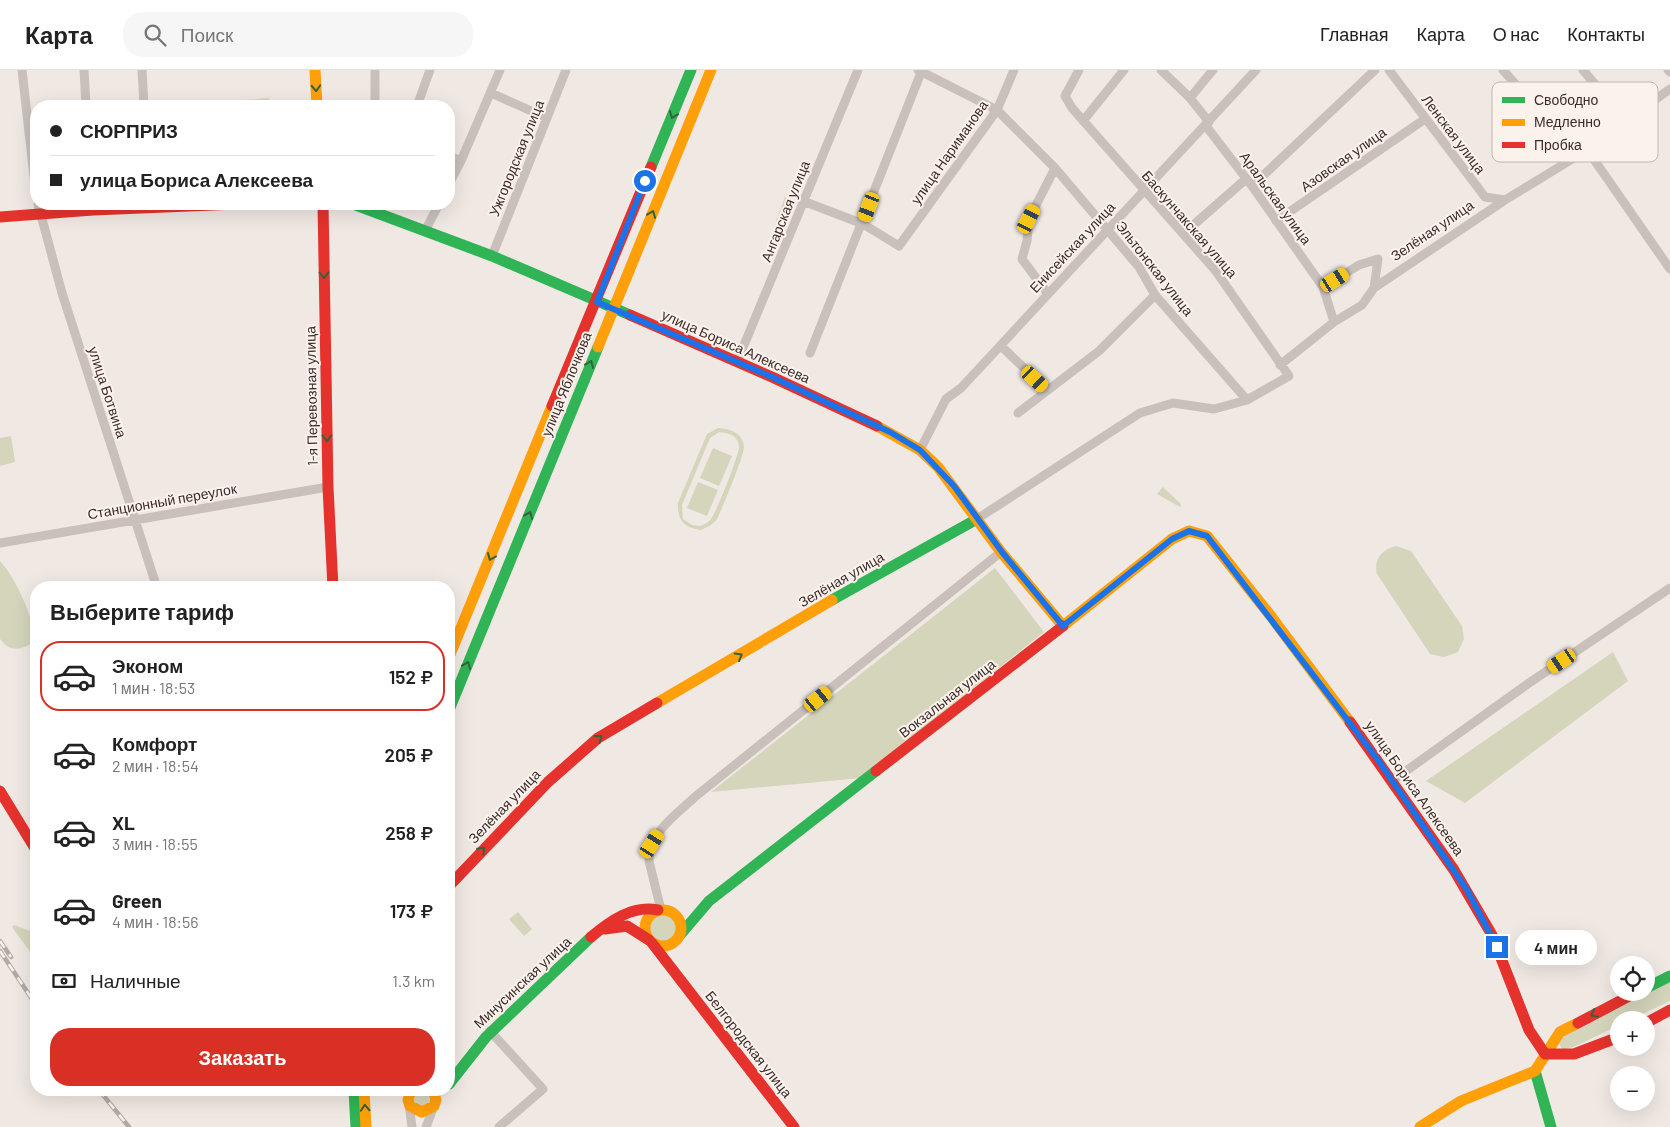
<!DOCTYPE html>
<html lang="ru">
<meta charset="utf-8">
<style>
:root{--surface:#fff;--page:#f6f6f6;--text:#222;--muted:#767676;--line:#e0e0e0;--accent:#d93025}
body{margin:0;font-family:Barlow,sans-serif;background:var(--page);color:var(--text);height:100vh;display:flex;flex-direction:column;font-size:19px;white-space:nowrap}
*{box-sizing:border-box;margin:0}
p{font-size:16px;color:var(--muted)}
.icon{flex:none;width:28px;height:28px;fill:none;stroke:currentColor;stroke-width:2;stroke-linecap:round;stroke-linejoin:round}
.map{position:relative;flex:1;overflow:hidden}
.details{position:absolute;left:30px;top:511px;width:425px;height:515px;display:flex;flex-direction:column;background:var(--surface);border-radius:20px;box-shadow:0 5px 20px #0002}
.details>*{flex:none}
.guide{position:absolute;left:30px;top:30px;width:425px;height:110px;border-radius:20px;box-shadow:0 5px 20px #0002;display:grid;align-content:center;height:110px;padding:0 20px;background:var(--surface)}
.fabs{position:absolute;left:1610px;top:886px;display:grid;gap:10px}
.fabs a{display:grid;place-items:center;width:45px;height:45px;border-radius:50%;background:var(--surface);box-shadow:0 5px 20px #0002;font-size:25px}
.end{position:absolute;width:22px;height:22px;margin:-11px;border:6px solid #1a73e8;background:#fff;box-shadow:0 0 0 2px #fff}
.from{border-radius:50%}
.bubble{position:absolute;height:35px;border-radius:18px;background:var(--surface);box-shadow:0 5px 20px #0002;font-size:16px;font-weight:600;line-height:35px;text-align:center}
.car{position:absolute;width:15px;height:30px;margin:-15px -8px;border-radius:6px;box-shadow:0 0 4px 1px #0007;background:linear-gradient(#f5c518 24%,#345 0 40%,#f5c518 0 76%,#345 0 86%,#f5c518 0)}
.guide b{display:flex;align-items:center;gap:18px;height:48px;font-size:19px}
.guide b+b{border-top:1px solid var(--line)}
.guide i{width:12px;height:12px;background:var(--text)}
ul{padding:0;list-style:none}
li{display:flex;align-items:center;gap:15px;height:70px;margin:0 10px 8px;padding:0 10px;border:2px solid transparent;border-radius:20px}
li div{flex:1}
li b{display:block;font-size:19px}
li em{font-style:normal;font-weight:600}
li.current{border-color:var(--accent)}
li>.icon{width:45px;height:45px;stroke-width:1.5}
h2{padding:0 20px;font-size:22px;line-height:60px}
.pay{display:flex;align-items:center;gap:12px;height:55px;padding:0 20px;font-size:19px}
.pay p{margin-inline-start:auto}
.button{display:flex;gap:10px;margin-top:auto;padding:10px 20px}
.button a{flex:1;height:58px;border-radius:20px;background:var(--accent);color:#fff;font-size:20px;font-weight:600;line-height:58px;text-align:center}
header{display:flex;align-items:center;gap:30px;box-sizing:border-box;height:70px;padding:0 25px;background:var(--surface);border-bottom:1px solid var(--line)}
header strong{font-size:24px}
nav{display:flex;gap:28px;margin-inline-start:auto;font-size:18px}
.search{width:350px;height:45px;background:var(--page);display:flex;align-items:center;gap:12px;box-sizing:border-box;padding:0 18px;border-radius:20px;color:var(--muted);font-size:19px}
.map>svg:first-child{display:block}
.green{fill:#d5d5bc;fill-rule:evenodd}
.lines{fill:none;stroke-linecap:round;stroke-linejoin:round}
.street{stroke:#c9c0bc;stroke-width:9}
.fast{stroke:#30b455;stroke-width:11}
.slow{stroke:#ff9f0a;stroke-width:11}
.jam{stroke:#e5322d;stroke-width:11}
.rail-casing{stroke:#b1a9a6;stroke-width:4.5}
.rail{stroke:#fcf2ec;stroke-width:2.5;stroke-dasharray:8;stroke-linecap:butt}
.oneway{stroke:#37623b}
.route{stroke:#1a73e8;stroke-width:6}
.labels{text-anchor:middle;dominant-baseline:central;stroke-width:4;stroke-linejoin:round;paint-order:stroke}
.street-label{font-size:14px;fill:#3b2c29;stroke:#fcf2ec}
.key{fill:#fcf2ec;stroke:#c2b7b2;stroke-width:1}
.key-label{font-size:14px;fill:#3b2c29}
</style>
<header>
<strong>Карта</strong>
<div class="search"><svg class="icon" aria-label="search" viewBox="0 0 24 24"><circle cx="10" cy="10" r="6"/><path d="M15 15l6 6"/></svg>Поиск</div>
<nav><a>Главная</a><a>Карта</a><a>О нас</a><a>Контакты</a></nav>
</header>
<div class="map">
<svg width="1670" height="1057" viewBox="0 0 1670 1057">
<rect width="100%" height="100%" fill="#f0e8e3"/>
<!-- green -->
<path class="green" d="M 269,28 L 269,36 L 204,36 L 204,33 Z
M 785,127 L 796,131 L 787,155 L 776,151 Z
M 718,358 C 730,359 742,362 744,376 C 745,384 722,439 717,449 C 713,455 707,457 701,460 C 684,458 677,450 678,433 L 707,364 ZM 719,362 C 728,363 738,365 739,376 C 740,383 716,443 711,449 C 708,453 704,454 701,456 L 692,455 L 683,449 L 682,435 L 710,368 Z
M 11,366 L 15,392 L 0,396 L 0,368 Z
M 713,378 L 732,386 L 719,416 L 700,408 Z
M 698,412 L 718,420 L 707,446 L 687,438 Z
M 1163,417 L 1181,434 L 1180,437 L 1157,424 Z
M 1396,476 L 1411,481 L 1462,556 L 1464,569 L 1458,582 L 1444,587 L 1430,584 L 1377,504 C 1373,490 1382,479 1396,476 Z
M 0,491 C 17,510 29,540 35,564 L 31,574 C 18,581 9,581 0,569 Z
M 995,498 L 1044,562 L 861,708 L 711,722 Z
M 1613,582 L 1628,611 L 1465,733 L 1426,711 Z
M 518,842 L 532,859 L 524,866 L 509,849 Z
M650 858a13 13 0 1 1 26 0a13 13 0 1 1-26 0Z
M 14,855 L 35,863 L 36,890 L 12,857 Z
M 1670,912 L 1670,931 L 1630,950 L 1619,950 L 1619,955 L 1576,976 L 1563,980 L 1559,974 L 1567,962 Z
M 424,1020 L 429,1024 L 430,1031 L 426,1037 L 413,1033 L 416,1021 Z"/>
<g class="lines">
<!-- street -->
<path class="street" d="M 22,0 L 36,124
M 84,0 L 86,36
M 142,0 L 144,36
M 375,0 L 375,36
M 918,0 L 997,40 L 1055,98 L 1139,197 L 1155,225 L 1247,330
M 1161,0 L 1190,28 L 1209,52
M 1389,0 L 1485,127 L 1505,130
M 1503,0 L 1555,59 L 1582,83
M 1583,0 L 1609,31
M 1668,0 L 1670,2
M 491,23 L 547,48
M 1190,28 L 1213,0
M 417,36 L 430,0
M 1083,51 L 1124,0
M 1206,56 L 1252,116 L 1323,217
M 1591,82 L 1595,91 L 1670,199
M 449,86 L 461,91 L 500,0
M 449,114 L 461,91
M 1252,116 L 1375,0
M 803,131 L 863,154 L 899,176 L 997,40 L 1014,0
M 38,134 L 62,223 L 157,518
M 379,144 L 384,134
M 1276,151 L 1425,49
M 426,159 L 439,134
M 1183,164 L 1246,109
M 492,186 L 566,0
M 1048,224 L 1022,189 L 1027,171 L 1029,149 L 1055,98
M 1334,252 L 1362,235 L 1374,218
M 1001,276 L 1047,320
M 810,283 L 922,0
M 737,292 L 858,0
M 1280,295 L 1334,252 L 1323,217 L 1359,195 L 1378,189 L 1374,218 L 1505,130 L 1582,83 L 1591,82 L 1600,70 L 1670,19
M 1018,343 L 1099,281 L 1155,225
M 920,380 L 946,329 L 961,318 L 1256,0
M 977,449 L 1140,343 L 1173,333 L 1214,339 L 1247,330 L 1289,306 L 1215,200 L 1072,38 L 1065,26 L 1079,0
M 0,473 L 328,417
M 1392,711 L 1529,613 L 1670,518
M 661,840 L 649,791 C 649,762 677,744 696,726 L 1001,482
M 490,961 L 543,1019 L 499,1057
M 409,1034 L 412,1057
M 426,1057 L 434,1036"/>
<!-- fast -->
<path class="fast" d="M 651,97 L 691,0
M 353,134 L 492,186 L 630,245
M 832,530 L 977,449
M 449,640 L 598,277
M 680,865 L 709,831 L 876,701
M 1646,918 L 1670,906
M 1535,1001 L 1551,1057
M 449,1014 L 486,967 L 591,867
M 354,1020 L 356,1057"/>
<!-- slow -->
<path class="slow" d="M 315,0 L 317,36
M 598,277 L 711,0
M 877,356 L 920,380 L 938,397 L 1001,482 L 1063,556
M 1063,556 L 1172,469 L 1189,461 L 1207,466 L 1270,545 L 1350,652
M 449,587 L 552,336
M 657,633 L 832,530
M645 858a18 18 0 1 1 36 0a18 18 0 1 1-36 0Z
M 364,1020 L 366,1057
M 411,1020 L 408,1030 L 410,1036 L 422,1042 L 434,1036 L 436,1030 L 433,1020
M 1420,1057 L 1461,1031 L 1535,1001 L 1560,962 L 1578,953"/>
<!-- jam -->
<path class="jam" d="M 323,134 L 328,417 L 333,518
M 0,147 L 93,140 L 237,134
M 630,245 L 772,307 L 877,356
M 552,336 L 651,97
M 1350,652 L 1454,800 L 1492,865 L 1529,960 L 1545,984
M 876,701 L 1063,556
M 0,721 L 36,780
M 449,816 L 548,712 L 598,668 L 657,633
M 605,859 L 627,856 L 649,870
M 591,867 C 610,851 632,835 658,840
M 652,873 L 794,1057
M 1578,953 L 1637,922
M 1646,953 L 1670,940
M 1545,984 L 1574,984 L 1619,967"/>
<defs>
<path id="rail" d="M 0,871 L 11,887
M 0,881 L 36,935
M 99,1020 L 129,1057"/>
</defs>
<!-- rail casing -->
<use href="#rail" class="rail-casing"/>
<!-- rail -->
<use href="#rail" class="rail"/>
</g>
<!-- one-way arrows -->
<defs><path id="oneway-chevron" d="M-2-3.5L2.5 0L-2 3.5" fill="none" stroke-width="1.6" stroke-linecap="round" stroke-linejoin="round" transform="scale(1.25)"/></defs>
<g class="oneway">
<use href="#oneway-chevron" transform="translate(316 18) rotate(87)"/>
<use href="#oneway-chevron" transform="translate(673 45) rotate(112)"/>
<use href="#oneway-chevron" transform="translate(652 144) rotate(-68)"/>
<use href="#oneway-chevron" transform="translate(324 205) rotate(89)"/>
<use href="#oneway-chevron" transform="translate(590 294) rotate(-68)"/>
<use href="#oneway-chevron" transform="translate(327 368) rotate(89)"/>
<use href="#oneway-chevron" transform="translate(529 445) rotate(-68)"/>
<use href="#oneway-chevron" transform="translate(491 487) rotate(113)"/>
<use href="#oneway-chevron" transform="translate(739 586) rotate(-30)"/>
<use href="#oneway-chevron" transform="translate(467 595) rotate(-68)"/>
<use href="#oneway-chevron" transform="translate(599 668) rotate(-36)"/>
<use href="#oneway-chevron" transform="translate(482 780) rotate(-46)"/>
<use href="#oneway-chevron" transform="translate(1594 944) rotate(153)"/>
<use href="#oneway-chevron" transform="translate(365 1038) rotate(-93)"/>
</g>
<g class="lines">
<!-- route -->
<path class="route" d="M 645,111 L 597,232 L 772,307 L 890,362 L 920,380 L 954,416 L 1002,482 L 1063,556 L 1172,469 L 1189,461 L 1207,466 L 1378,690 L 1467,820 L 1497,877"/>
</g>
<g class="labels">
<!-- street labels -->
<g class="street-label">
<text transform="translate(1454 64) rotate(53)">Ленская улица</text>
<text transform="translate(949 82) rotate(-55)">улица Нариманова</text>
<text transform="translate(516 88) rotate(-68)">Ужгородская улица</text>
<text transform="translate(1343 89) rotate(-35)">Азовская улица</text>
<text transform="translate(1276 128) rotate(54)">Аральская улица</text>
<text transform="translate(785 141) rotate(-68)">Ангарская улица</text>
<text transform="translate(1190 154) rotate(49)">Баскунчакская улица</text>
<text transform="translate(1432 160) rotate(-34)">Зелёная улица</text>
<text transform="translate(1072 177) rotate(-47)">Енисейская улица</text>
<text transform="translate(1155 198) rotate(52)">Эльтонская улица</text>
<text transform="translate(736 276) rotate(24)">улица Бориса Алексеева</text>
<text transform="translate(566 314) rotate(-68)">улица Яблочкова</text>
<text transform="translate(108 322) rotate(72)">улица Ботвина</text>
<text transform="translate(311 326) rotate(-91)">1-я Перевозная улица</text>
<text transform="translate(162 431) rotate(-10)">Станционный переулок</text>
<text transform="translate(841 509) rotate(-30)">Зелёная улица</text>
<text transform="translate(947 628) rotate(-38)">Вокзальная улица</text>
<text transform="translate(1415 718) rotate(55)">улица Бориса Алексеева</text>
<text transform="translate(504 736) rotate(-46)">Зелёная улица</text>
<text transform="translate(522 912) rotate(-43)">Минусинская улица</text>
<text transform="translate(749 974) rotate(52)">Белгородская улица</text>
</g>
</g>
<!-- legend -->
<rect x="1492" y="12" width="166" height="80" rx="8" class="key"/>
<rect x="1502" y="27" width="23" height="6" fill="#30b455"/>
<rect x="1502" y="49" width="23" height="7" fill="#ff9f0a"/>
<rect x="1502" y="72" width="23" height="6" fill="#e5322d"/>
<g class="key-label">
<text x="1534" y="35">Свободно</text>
<text x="1534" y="57">Медленно</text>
<text x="1534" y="80">Пробка</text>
</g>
</svg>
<div class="fabs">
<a><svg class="icon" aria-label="locate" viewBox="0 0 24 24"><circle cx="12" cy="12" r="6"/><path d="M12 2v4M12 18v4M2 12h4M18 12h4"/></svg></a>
<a>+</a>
<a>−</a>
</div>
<i class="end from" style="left:645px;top:111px"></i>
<i class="end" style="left:1497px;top:877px"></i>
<div class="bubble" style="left:1515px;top:860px;width:82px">4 мин</div>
<i class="car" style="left:869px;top:137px;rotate:201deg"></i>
<i class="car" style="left:1029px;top:149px;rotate:27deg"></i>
<i class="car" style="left:1335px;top:210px;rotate:58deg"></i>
<i class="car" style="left:1035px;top:309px;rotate:133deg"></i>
<i class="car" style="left:1562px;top:591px;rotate:236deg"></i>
<i class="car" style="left:818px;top:629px;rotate:51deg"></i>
<i class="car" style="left:652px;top:774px;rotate:32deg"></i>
<div class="guide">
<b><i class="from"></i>СЮРПРИЗ</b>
<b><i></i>улица Бориса Алексеева</b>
</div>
<section class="details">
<h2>Выберите тариф</h2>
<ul>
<li class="current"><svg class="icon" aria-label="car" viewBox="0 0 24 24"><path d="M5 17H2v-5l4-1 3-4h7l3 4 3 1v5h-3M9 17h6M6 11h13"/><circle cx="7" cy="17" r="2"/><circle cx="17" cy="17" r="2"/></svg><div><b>Эконом</b><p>1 мин · 18:53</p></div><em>152 ₽</em></li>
<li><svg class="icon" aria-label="car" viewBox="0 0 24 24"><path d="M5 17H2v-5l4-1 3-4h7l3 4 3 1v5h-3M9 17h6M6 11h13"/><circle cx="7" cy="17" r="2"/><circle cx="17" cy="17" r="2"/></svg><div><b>Комфорт</b><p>2 мин · 18:54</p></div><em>205 ₽</em></li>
<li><svg class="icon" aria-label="car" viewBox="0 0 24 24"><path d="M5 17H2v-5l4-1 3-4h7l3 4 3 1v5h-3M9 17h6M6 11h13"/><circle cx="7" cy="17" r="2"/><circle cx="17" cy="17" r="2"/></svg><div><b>XL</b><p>3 мин · 18:55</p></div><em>258 ₽</em></li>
<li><svg class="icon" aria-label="car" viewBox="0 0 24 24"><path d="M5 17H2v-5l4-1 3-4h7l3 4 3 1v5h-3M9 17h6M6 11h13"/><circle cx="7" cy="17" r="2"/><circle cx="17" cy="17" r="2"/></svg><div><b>Green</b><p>4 мин · 18:56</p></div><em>173 ₽</em></li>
</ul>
<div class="pay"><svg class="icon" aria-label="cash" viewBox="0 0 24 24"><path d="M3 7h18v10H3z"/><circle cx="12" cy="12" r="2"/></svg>Наличные<p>1.3 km</p></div>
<div class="button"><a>Заказать</a></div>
</section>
</div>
